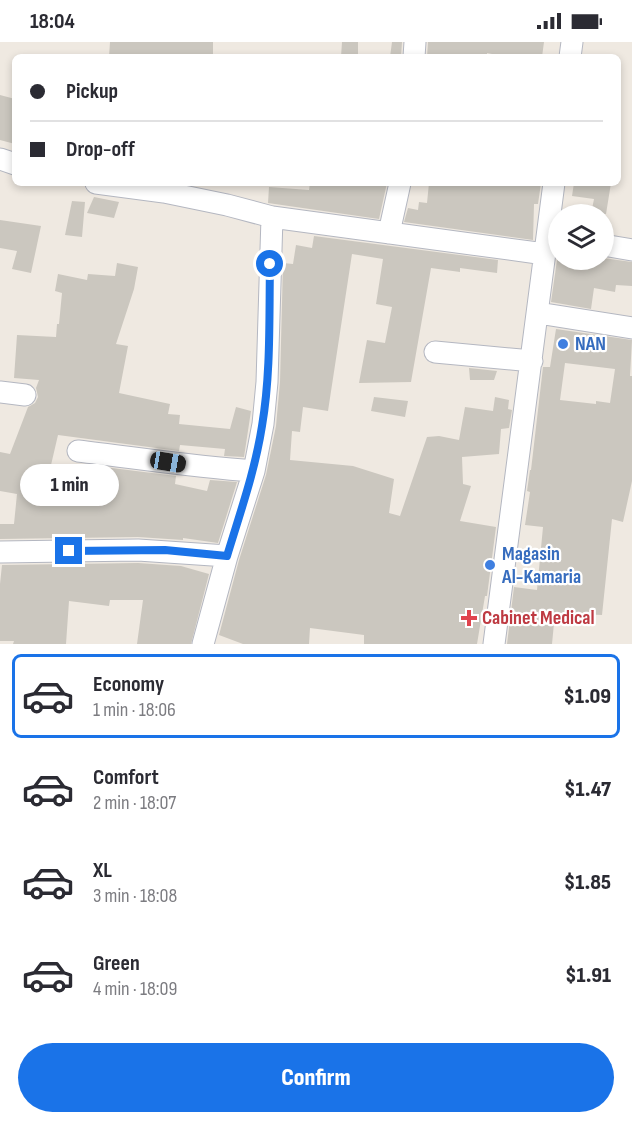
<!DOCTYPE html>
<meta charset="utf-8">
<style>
:root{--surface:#fff;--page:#f7f7f7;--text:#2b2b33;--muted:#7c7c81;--line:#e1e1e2;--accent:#1a73e8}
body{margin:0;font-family:"Sofia Sans Condensed",sans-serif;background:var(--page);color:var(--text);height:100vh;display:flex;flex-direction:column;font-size:22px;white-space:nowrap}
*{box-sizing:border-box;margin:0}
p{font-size:20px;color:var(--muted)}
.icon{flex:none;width:33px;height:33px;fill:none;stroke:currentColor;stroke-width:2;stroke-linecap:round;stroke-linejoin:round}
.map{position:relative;height:602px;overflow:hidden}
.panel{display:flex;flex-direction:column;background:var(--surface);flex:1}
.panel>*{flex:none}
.hud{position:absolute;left:12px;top:12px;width:609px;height:132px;border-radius:9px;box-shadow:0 3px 9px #0003;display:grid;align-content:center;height:132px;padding:0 18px;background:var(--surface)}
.controls{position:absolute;left:548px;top:162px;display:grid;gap:12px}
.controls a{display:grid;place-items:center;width:66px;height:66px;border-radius:50%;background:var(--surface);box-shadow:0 3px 9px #0003;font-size:30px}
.end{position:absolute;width:27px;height:27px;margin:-14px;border:8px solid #1a73e8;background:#fff;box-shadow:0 0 0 3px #fff}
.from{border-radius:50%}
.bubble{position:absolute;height:42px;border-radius:21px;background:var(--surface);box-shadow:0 3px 9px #0003;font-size:20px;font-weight:800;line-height:42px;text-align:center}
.car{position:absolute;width:18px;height:36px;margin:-18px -9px;border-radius:8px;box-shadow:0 0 4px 2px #0007;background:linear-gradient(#222 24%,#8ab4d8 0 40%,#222 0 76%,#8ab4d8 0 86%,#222 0)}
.hud b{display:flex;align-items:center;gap:21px;height:57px;font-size:22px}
.hud b+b{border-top:2px solid var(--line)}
.hud i{width:15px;height:15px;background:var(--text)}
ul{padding:10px 0 0;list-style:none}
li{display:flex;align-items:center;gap:18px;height:84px;margin:0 12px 9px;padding:0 6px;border:3px solid transparent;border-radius:9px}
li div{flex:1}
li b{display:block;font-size:22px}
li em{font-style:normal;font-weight:800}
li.on{border-color:var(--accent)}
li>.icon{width:54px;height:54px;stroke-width:1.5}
.button{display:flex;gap:12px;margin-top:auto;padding:12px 18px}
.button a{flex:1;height:69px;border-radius:36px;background:var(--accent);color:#fff;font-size:24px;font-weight:800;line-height:69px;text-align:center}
.status{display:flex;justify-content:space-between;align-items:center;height:42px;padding:0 30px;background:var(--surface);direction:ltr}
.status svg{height:16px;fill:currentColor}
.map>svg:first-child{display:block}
.building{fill:#cbc7bf;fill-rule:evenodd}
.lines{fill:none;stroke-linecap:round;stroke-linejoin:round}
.minor-casing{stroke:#b4b7c1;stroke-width:23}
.minor{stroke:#fff;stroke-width:21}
.route{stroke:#1a73e8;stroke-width:8}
.shop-dot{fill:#3f7fe0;stroke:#fff;stroke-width:2}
.health-dot{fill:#e0444e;stroke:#fff;stroke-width:2}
.labels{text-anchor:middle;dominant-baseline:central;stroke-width:4.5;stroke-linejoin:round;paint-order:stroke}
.shop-label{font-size:20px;font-weight:bold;fill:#366cbe;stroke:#fff;text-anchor:start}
.health-label{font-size:20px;font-weight:bold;fill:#be3a42;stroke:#fff;text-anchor:start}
</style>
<div class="status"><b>18:04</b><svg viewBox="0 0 49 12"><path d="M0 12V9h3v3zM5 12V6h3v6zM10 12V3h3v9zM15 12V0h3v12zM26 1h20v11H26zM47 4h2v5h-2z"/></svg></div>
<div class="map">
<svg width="632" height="602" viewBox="0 0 632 602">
<rect width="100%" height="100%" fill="#efe9e1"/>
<!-- building -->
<path class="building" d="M 110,0 L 213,0 L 213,15 L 109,15 Z
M 342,0 L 358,0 L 358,15 L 341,15 Z
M 392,0 L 402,0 L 401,15 L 390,15 Z
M 428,0 L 544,0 L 542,15 L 507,15 L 487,11 L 487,15 L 427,15 Z
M 0,53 L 15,57 L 15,102 L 0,98 Z
M 310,141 L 387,141 L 379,177 L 268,161 L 269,145 L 309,148 Z
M 429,141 L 541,141 L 538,162 L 534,162 L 533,198 L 404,180 L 408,166 L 418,168 L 419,160 L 427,161 Z
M 574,141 L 611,141 L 606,172 L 591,172 L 594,157 L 572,154 Z
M 94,155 L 119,160 L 114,176 L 87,171 Z
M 72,159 L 85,160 L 82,195 L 65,193 Z
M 0,178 L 41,184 L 31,231 L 12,227 L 17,209 L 0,206 Z
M 314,194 L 498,218 L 497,231 L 460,226 L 460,230 L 431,226 L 411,340 L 359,341 L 367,298 L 385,301 L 392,265 L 376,262 L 383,217 L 352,212 L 328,369 L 303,365 L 300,390 L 292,389 L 290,418 L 353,424 L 394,437 L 389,471 L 400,474 L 427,395 L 439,394 L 459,398 L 465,365 L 493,369 L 495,355 L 509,358 L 508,367 L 512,368 L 509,386 L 501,387 L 499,412 L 462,415 L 463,442 L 471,444 L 460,479 L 496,485 L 487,554 L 485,554 L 477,602 L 364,602 L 364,593 L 310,586 L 309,602 L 243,602 L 219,593 L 239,518 L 266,433 L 276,384 L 280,340 L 283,221 L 293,222 L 296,203 L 312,206 Z
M 603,216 L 632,220 L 632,244 L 616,243 L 615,250 L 594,246 L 591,267 L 551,260 L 557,218 L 603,218 Z
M 117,221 L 138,225 L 134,247 L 116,302 L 128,304 L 119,351 L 170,362 L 168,372 L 180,373 L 179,382 L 230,387 L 236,365 L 251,369 L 244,415 L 224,414 L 225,407 L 180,403 L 179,409 L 58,393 L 51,423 L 87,435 L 88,423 L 176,434 L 175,442 L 207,449 L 210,438 L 237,440 L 218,501 L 183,496 L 183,498 L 138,495 L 0,497 L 0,482 L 14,482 L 17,452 L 0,449 L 0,410 L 10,412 L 28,365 L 35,361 L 38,355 L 36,346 L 39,338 L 14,336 L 17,293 L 56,295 L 57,282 L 59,282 L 62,251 L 55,249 L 58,232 L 87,238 L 88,232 L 115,234 Z
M 556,287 L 632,298 L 630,334 L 632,334 L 632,439 L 623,480 L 612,477 L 602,573 L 555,571 L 552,602 L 507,602 L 514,545 L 537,548 L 543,485 L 525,483 L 530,450 L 527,449 L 530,428 L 531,428 L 543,325 L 550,325 ZM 565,321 L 615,327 L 610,361 L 596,359 L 596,362 L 560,358 Z
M 469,326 L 497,329 L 494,338 L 470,338 Z
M 374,355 L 408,359 L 405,375 L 371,369 Z
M 138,521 L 181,524 L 209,532 L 191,602 L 137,602 L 143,558 L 110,558 L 109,564 L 69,559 L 66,602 L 13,602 L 14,599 L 0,599 L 0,542 L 2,523 Z"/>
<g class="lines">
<defs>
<path id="minor" d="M 414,15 L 415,0
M 570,15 L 572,0
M 0,117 L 15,122
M 96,141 L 164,150 L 227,163 L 272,175 L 545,212
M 389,191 L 400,141
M 603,203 L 632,208
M 538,271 L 632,286
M 435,310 L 532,319
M 0,350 L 25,353
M 78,409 C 137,416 195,425 254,429
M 0,510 L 138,508 L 227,514
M 203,602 L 227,514 L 254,429 L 263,382 L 267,340 L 272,175
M 494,602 L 554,141"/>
</defs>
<!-- minor casing -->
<use href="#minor" class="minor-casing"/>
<!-- minor -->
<use href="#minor" class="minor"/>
</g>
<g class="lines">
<!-- route -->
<path class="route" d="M 69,509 L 165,508 L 227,514 C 240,471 255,429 262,384 C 271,331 269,276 270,222"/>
</g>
<!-- markers -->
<g class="shop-dot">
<circle cx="563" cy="302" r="6"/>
<circle cx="490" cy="523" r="6"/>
</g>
<path class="health-dot" d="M466 567h6v6h6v6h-6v6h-6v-6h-6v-6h6z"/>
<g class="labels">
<!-- shop labels -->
<g class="shop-label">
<text x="575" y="302">NAN</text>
<text x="502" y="512">Magasin<tspan x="502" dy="23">Al-Kamaria</tspan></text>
</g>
<!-- health labels -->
<g class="health-label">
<text x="482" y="576">Cabinet Medical</text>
</g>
</g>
</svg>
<div class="controls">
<a><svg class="icon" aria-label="layers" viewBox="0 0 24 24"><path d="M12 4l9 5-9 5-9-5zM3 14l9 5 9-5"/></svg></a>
</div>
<i class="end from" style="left:270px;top:222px"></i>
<i class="end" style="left:69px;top:509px"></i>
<div class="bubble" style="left:20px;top:422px;width:99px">1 min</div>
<i class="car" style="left:168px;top:420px;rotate:99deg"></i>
<div class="hud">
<b><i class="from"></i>Pickup</b>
<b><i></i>Drop-off</b>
</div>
</div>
<section class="panel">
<ul>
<li class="on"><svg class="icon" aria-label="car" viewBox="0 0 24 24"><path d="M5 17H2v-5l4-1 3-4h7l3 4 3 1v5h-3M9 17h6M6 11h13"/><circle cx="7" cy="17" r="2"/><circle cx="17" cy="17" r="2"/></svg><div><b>Economy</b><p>1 min · 18:06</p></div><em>$1.09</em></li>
<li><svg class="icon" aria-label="car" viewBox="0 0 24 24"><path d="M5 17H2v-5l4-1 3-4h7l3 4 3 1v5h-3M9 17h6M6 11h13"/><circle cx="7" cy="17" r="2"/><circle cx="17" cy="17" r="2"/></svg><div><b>Comfort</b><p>2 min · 18:07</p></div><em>$1.47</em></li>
<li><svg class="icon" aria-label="car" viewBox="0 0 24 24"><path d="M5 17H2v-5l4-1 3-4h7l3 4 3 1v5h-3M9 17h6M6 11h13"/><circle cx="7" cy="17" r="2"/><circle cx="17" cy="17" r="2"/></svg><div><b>XL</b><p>3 min · 18:08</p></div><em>$1.85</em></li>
<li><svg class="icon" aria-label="car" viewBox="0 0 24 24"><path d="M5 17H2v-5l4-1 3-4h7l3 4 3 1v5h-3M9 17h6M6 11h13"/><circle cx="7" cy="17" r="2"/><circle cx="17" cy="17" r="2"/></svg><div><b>Green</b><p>4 min · 18:09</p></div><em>$1.91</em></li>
</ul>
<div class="button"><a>Confirm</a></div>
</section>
